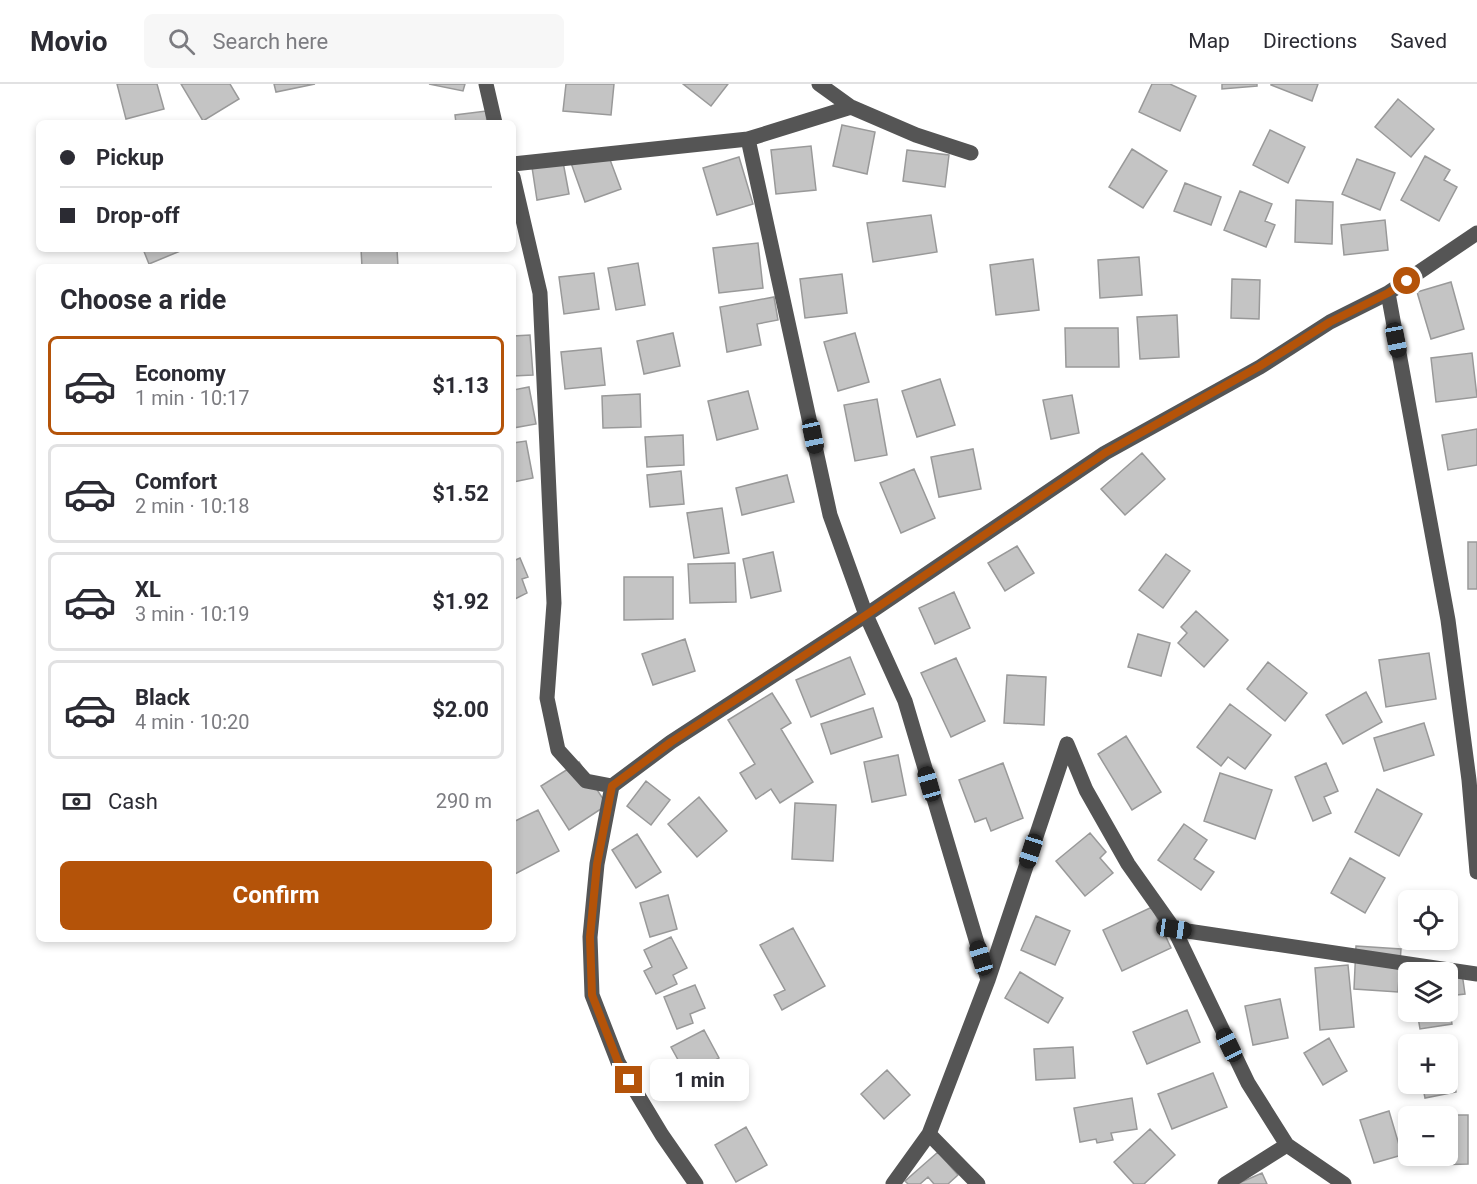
<!DOCTYPE html>
<meta charset="utf-8">
<style>
:root{--surface:#fff;--page:#f7f7f7;--text:#2b2b33;--muted:#7c7c81;--line:#e1e1e2;--accent:#b45309}
body{margin:0;font-family:Roboto,sans-serif;background:var(--page);color:var(--text);height:100vh;display:flex;flex-direction:column;font-size:22px;white-space:nowrap}
*{box-sizing:border-box;margin:0}
p{font-size:20px;color:var(--muted)}
.icon{flex:none;width:33px;height:33px;fill:none;stroke:currentColor;stroke-width:2;stroke-linecap:round;stroke-linejoin:round}
.map{position:relative;flex:1;overflow:hidden}
.drawer{position:absolute;left:36px;top:180px;width:480px;height:678px;display:flex;flex-direction:column;background:var(--surface);border-radius:9px;box-shadow:0 3px 9px #0003}
.drawer>*{flex:none}
.top-card{position:absolute;left:36px;top:36px;width:480px;height:132px;border-radius:9px;box-shadow:0 3px 9px #0003;display:grid;align-content:center;height:132px;padding:0 24px;background:var(--surface)}
.controls{position:absolute;left:1398px;top:806px;display:grid;gap:12px}
.controls a{display:grid;place-items:center;width:60px;height:60px;border-radius:9px;background:var(--surface);box-shadow:0 3px 9px #0003;font-size:30px}
.end{position:absolute;width:27px;height:27px;margin:-14px;border:8px solid #b45309;background:#fff;box-shadow:0 0 0 3px #fff}
.from{border-radius:50%}
.bubble{position:absolute;height:42px;border-radius:9px;background:var(--surface);box-shadow:0 3px 9px #0003;font-size:20px;font-weight:700;line-height:42px;text-align:center}
.car{position:absolute;width:18px;height:36px;margin:-18px -9px;border-radius:8px;box-shadow:0 0 4px 2px #0007;background:linear-gradient(#222 24%,#8ab4d8 0 40%,#222 0 76%,#8ab4d8 0 86%,#222 0)}
.top-card b{display:flex;align-items:center;gap:21px;height:57px;font-size:22px}
.top-card b+b{border-top:2px solid var(--line)}
.top-card i{width:15px;height:15px;background:var(--text)}
ul{padding:0;list-style:none}
li{display:flex;align-items:center;gap:18px;height:99px;margin:0 12px 9px;padding:0 12px;border:3px solid var(--line);border-radius:9px}
li div{flex:1}
li b{display:block;font-size:22px}
li em{font-style:normal;font-weight:700}
li.current{border-color:var(--accent)}
li>.icon{width:54px;height:54px;stroke-width:1.5}
h2{padding:0 24px;font-size:27px;line-height:72px}
.pay{display:flex;align-items:center;gap:15px;height:66px;padding:0 24px;font-size:22px}
.pay p{margin-inline-start:auto}
.button{display:flex;gap:12px;margin-top:auto;padding:12px 24px}
.button a{flex:1;height:69px;border-radius:9px;background:var(--accent);color:#fff;font-size:24px;font-weight:700;line-height:69px;text-align:center}
header{display:flex;align-items:center;gap:36px;box-sizing:border-box;height:84px;padding:0 30px;background:var(--surface);border-bottom:2px solid var(--line)}
header strong{font-size:28px}
nav{display:flex;gap:33px;margin-inline-start:auto;font-size:21px}
.search{width:420px;height:54px;background:var(--page);display:flex;align-items:center;gap:15px;box-sizing:border-box;padding:0 21px;border-radius:9px;color:var(--muted);font-size:22px}
.map>svg:first-child{display:block}
.building{fill:#c4c4c4;stroke:#999;stroke-width:1.5}
.lines{fill:none;stroke-linecap:round;stroke-linejoin:round}
.minor{stroke:#555;stroke-width:15}
.route{stroke:#b45309;stroke-width:8}
</style>
<header>
<strong>Movio</strong>
<div class="search"><svg class="icon" aria-label="search" viewBox="0 0 24 24"><circle cx="10" cy="10" r="6"/><path d="M15 15l6 6"/></svg>Search here</div>
<nav><a>Map</a><a>Directions</a><a>Saved</a></nav>
</header>
<div class="map">
<svg width="1477" height="1100" viewBox="0 0 1477 1100">
<rect width="100%" height="100%" fill="#fff"/>
<!-- building -->
<path class="building" d="M 117,0 L 157,0 L 164,25 L 126,35 Z
M 181,0 L 230,0 L 239,15 L 203,37 Z
M 274,0 L 315,0 L 276,8 Z
M 429,0 L 465,0 L 463,7 Z
M 566,0 L 614,0 L 611,31 L 563,27 Z
M 683,0 L 728,0 L 711,22 Z
M 1152,0 L 1170,0 L 1196,12 L 1180,47 L 1139,28 Z
M 1222,0 L 1257,0 L 1257,2 L 1222,5 Z
M 1271,0 L 1318,0 L 1312,17 L 1271,1 Z
M 1398,15 L 1434,45 L 1411,73 L 1375,43 Z
M 486,27 L 487,39 L 456,39 L 455,31 Z
M 842,41 L 875,48 L 867,90 L 833,82 Z
M 1270,46 L 1305,63 L 1288,99 L 1253,81 Z
M 811,62 L 816,106 L 776,110 L 771,66 Z
M 606,65 L 621,105 L 585,118 L 571,79 Z
M 1132,65 L 1167,87 L 1143,124 L 1109,103 Z
M 907,66 L 949,71 L 945,103 L 903,97 Z
M 1425,72 L 1450,86 L 1444,96 L 1457,103 L 1439,137 L 1401,116 Z
M 739,73 L 753,120 L 717,131 L 703,84 Z
M 1357,75 L 1395,89 L 1380,126 L 1342,110 Z
M 563,78 L 569,110 L 537,116 L 532,83 Z
M 1185,99 L 1221,113 L 1211,141 L 1174,127 Z
M 1240,107 L 1272,120 L 1265,137 L 1275,141 L 1266,163 L 1224,146 Z
M 1296,116 L 1333,118 L 1332,160 L 1295,158 Z
M 931,131 L 937,168 L 873,178 L 867,139 Z
M 1385,136 L 1388,166 L 1344,171 L 1341,141 Z
M 758,159 L 763,204 L 719,209 L 713,164 Z
M 143,165 L 185,165 L 149,180 Z
M 361,165 L 397,165 L 398,183 L 362,183 Z
M 1139,173 L 1142,211 L 1100,214 L 1098,176 Z
M 1033,175 L 1039,226 L 996,231 L 990,181 Z
M 638,179 L 645,221 L 616,226 L 608,184 Z
M 594,189 L 599,225 L 564,230 L 559,193 Z
M 842,190 L 847,229 L 805,234 L 800,195 Z
M 1232,195 L 1260,196 L 1259,235 L 1231,234 Z
M 1451,198 L 1464,245 L 1431,255 L 1417,208 Z
M 774,213 L 778,236 L 757,240 L 761,261 L 727,268 L 720,223 Z
M 1177,231 L 1179,273 L 1140,275 L 1137,233 Z
M 1065,244 L 1118,244 L 1119,283 L 1066,283 Z
M 673,249 L 680,282 L 644,290 L 637,257 Z
M 855,249 L 869,298 L 838,307 L 824,258 Z
M 530,251 L 533,291 L 513,292 L 513,252 Z
M 601,264 L 605,301 L 565,305 L 561,268 Z
M 1472,269 L 1477,313 L 1436,318 L 1431,274 Z
M 940,295 L 955,341 L 917,353 L 902,307 Z
M 529,303 L 536,340 L 513,344 L 513,306 Z
M 748,307 L 758,345 L 717,356 L 708,317 Z
M 640,310 L 641,343 L 603,344 L 602,312 Z
M 1072,311 L 1079,349 L 1051,355 L 1043,316 Z
M 877,315 L 887,371 L 855,377 L 844,321 Z
M 1477,345 L 1477,381 L 1448,386 L 1442,351 Z
M 683,351 L 684,381 L 647,383 L 645,353 Z
M 526,357 L 533,394 L 513,398 L 513,359 Z
M 973,365 L 981,405 L 939,413 L 931,373 Z
M 1142,369 L 1165,395 L 1125,431 L 1101,405 Z
M 914,385 L 935,434 L 901,449 L 880,399 Z
M 681,387 L 684,420 L 650,423 L 647,391 Z
M 787,391 L 794,418 L 742,431 L 736,404 Z
M 722,424 L 729,469 L 694,474 L 687,429 Z
M 1468,458 L 1477,458 L 1477,505 L 1468,505 Z
M 1017,462 L 1034,489 L 1005,507 L 988,479 Z
M 773,468 L 781,507 L 751,514 L 743,475 Z
M 1166,470 L 1190,487 L 1163,524 L 1139,506 Z
M 520,474 L 528,493 L 522,495 L 527,509 L 513,516 L 513,477 Z
M 735,479 L 736,518 L 690,519 L 688,480 Z
M 624,493 L 673,493 L 673,535 L 624,536 Z
M 954,508 L 970,544 L 935,560 L 919,524 Z
M 1196,527 L 1228,556 L 1204,583 L 1178,559 L 1187,549 L 1181,543 Z
M 1138,550 L 1170,559 L 1161,592 L 1128,583 Z
M 685,555 L 695,587 L 653,601 L 642,570 Z
M 1429,569 L 1436,615 L 1386,623 L 1379,576 Z
M 850,573 L 865,610 L 811,633 L 796,596 Z
M 956,574 L 985,637 L 951,653 L 921,589 Z
M 1268,578 L 1307,609 L 1285,637 L 1247,605 Z
M 1007,591 L 1046,593 L 1044,641 L 1004,639 Z
M 1366,608 L 1382,638 L 1343,660 L 1326,631 Z
M 772,609 L 791,639 L 781,645 L 813,698 L 780,719 L 771,705 L 756,715 L 740,689 L 755,680 L 728,636 Z
M 1230,620 L 1271,651 L 1245,685 L 1228,673 L 1221,682 L 1197,663 Z
M 873,624 L 882,653 L 831,670 L 821,640 Z
M 1424,639 L 1434,671 L 1384,687 L 1374,654 Z
M 1126,652 L 1161,708 L 1132,726 L 1098,670 Z
M 898,671 L 906,711 L 872,718 L 864,678 Z
M 579,678 L 607,721 L 569,746 L 541,702 Z
M 1003,679 L 1023,734 L 991,747 L 986,734 L 975,738 L 959,696 Z
M 1326,679 L 1338,707 L 1324,713 L 1331,729 L 1313,737 L 1295,693 Z
M 1220,689 L 1272,706 L 1255,755 L 1204,737 Z
M 646,697 L 670,716 L 651,741 L 627,722 Z
M 1377,705 L 1422,730 L 1399,772 L 1355,748 Z
M 699,713 L 727,747 L 697,773 L 668,740 Z
M 795,719 L 836,721 L 833,777 L 792,775 Z
M 538,726 L 559,767 L 513,791 L 513,738 Z
M 1184,740 L 1207,756 L 1194,775 L 1214,788 L 1201,806 L 1158,776 Z
M 1090,749 L 1106,768 L 1100,774 L 1113,789 L 1085,812 L 1056,777 Z
M 637,750 L 661,788 L 636,804 L 612,766 Z
M 1350,774 L 1385,794 L 1365,829 L 1331,809 Z
M 668,811 L 677,845 L 650,853 L 640,819 Z
M 1152,823 L 1171,864 L 1122,887 L 1103,846 Z
M 1036,832 L 1070,847 L 1055,881 L 1021,866 Z
M 793,844 L 825,902 L 782,926 L 774,911 L 785,906 L 760,861 Z
M 671,853 L 687,884 L 673,891 L 677,900 L 656,910 L 644,887 L 652,883 L 644,866 Z
M 1356,862 L 1401,865 L 1398,908 L 1354,905 Z
M 1348,881 L 1354,943 L 1320,946 L 1315,884 Z
M 1020,888 L 1063,914 L 1048,939 L 1005,914 Z
M 1462,889 L 1465,910 L 1448,912 L 1448,892 Z
M 695,901 L 705,924 L 690,930 L 693,939 L 677,945 L 664,913 Z
M 1448,913 L 1452,940 L 1420,945 L 1417,927 L 1448,927 Z
M 1280,915 L 1288,954 L 1253,961 L 1245,922 Z
M 1187,926 L 1200,958 L 1147,980 L 1133,948 Z
M 704,946 L 719,974 L 687,992 L 671,963 Z
M 1329,954 L 1347,987 L 1323,1001 L 1304,969 Z
M 1073,963 L 1075,994 L 1036,996 L 1034,965 Z
M 1448,970 L 1456,1008 L 1425,1014 L 1422,999 L 1448,999 Z
M 887,986 L 910,1011 L 884,1035 L 861,1010 Z
M 1213,989 L 1227,1023 L 1172,1045 L 1158,1010 Z
M 1132,1014 L 1137,1045 L 1111,1049 L 1113,1056 L 1097,1059 L 1096,1055 L 1080,1058 L 1074,1024 Z
M 1389,1027 L 1402,1071 L 1374,1079 L 1360,1036 Z
M 1432,1031 L 1468,1031 L 1468,1080 L 1433,1081 L 1433,1071 L 1448,1071 L 1448,1032 Z
M 746,1043 L 767,1081 L 736,1098 L 715,1061 Z
M 1150,1045 L 1175,1071 L 1144,1100 L 1134,1100 L 1114,1078 Z
M 938,1068 L 958,1091 L 948,1100 L 934,1100 L 928,1093 L 920,1100 L 908,1100 L 905,1097 Z
M 1262,1089 L 1267,1100 L 1237,1100 Z"/>
<g class="lines">
<!-- minor -->
<path class="minor" d="M 486,0 L 495,39
M 819,0 L 851,23 L 916,51 L 971,69
M 851,23 L 748,55 L 830,431 L 866,531 L 905,617 L 988,896
M 513,80 L 748,55
M 513,93 L 540,209 L 554,519 L 547,614 L 558,666 L 586,697 L 612,702
M 1388,209 L 1448,536 L 1469,696 L 1477,788
M 1067,660 L 1086,706 L 1128,780 L 1174,845 L 1477,890
M 1174,845 L 1248,999 L 1287,1061 L 1344,1100
M 696,1100 L 662,1051 L 618,978 L 592,911 L 590,853 L 597,780 L 612,702 L 671,658 L 866,531 L 1105,369 L 1260,283 L 1330,238 L 1388,209 L 1477,149
M 893,1100 L 929,1050
M 978,1100 L 929,1050 L 988,896 L 1067,660
M 1225,1100 L 1287,1061"/>
</g>
<g class="lines">
<!-- route -->
<path class="route" d="M 629,996 L 618,978 L 592,911 L 590,853 L 597,780 L 612,702 L 671,658 L 866,531 L 1105,369 L 1260,282 L 1330,238 L 1388,209 L 1407,197"/>
</g>
</svg>
<div class="controls">
<a><svg class="icon" aria-label="locate" viewBox="0 0 24 24"><circle cx="12" cy="12" r="6"/><path d="M12 2v4M12 18v4M2 12h4M18 12h4"/></svg></a>
<a><svg class="icon" aria-label="layers" viewBox="0 0 24 24"><path d="M12 4l9 5-9 5-9-5zM3 14l9 5 9-5"/></svg></a>
<a>+</a>
<a>−</a>
</div>
<i class="end from" style="left:1407px;top:197px"></i>
<i class="end" style="left:629px;top:996px"></i>
<div class="bubble" style="left:650px;top:975px;width:99px">1 min</div>
<i class="car" style="left:1396px;top:256px;rotate:169deg"></i>
<i class="car" style="left:813px;top:352px;rotate:168deg"></i>
<i class="car" style="left:929px;top:700px;rotate:344deg"></i>
<i class="car" style="left:1031px;top:767px;rotate:198deg"></i>
<i class="car" style="left:1174px;top:845px;rotate:98deg"></i>
<i class="car" style="left:981px;top:874px;rotate:343deg"></i>
<i class="car" style="left:1229px;top:961px;rotate:334deg"></i>
<div class="top-card">
<b><i class="from"></i>Pickup</b>
<b><i></i>Drop-off</b>
</div>
<section class="drawer">
<h2>Choose a ride</h2>
<ul>
<li class="current"><svg class="icon" aria-label="car" viewBox="0 0 24 24"><path d="M5 17H2v-5l4-1 3-4h7l3 4 3 1v5h-3M9 17h6M6 11h13"/><circle cx="7" cy="17" r="2"/><circle cx="17" cy="17" r="2"/></svg><div><b>Economy</b><p>1 min · 10:17</p></div><em>$1.13</em></li>
<li><svg class="icon" aria-label="car" viewBox="0 0 24 24"><path d="M5 17H2v-5l4-1 3-4h7l3 4 3 1v5h-3M9 17h6M6 11h13"/><circle cx="7" cy="17" r="2"/><circle cx="17" cy="17" r="2"/></svg><div><b>Comfort</b><p>2 min · 10:18</p></div><em>$1.52</em></li>
<li><svg class="icon" aria-label="car" viewBox="0 0 24 24"><path d="M5 17H2v-5l4-1 3-4h7l3 4 3 1v5h-3M9 17h6M6 11h13"/><circle cx="7" cy="17" r="2"/><circle cx="17" cy="17" r="2"/></svg><div><b>XL</b><p>3 min · 10:19</p></div><em>$1.92</em></li>
<li><svg class="icon" aria-label="car" viewBox="0 0 24 24"><path d="M5 17H2v-5l4-1 3-4h7l3 4 3 1v5h-3M9 17h6M6 11h13"/><circle cx="7" cy="17" r="2"/><circle cx="17" cy="17" r="2"/></svg><div><b>Black</b><p>4 min · 10:20</p></div><em>$2.00</em></li>
</ul>
<div class="pay"><svg class="icon" aria-label="cash" viewBox="0 0 24 24"><path d="M3 7h18v10H3z"/><circle cx="12" cy="12" r="2"/></svg>Cash<p>290 m</p></div>
<div class="button"><a>Confirm</a></div>
</section>
</div>
